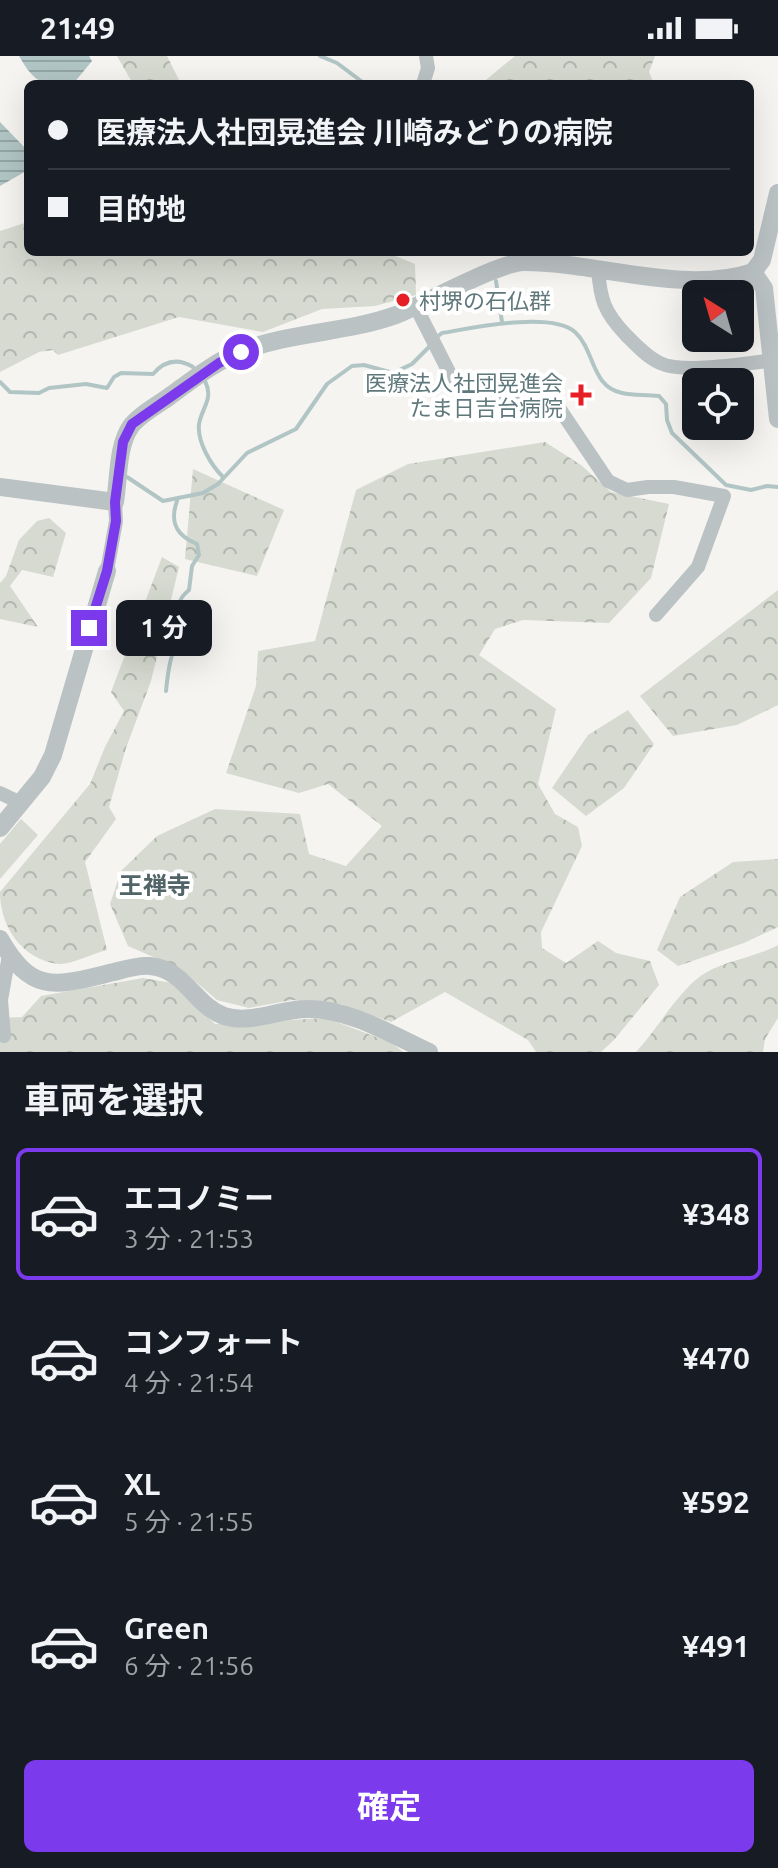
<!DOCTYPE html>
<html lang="ja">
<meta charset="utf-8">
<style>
:root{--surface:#171b24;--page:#242831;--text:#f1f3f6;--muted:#9ea1a6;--line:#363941;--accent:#7c3aed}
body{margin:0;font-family:Ubuntu,"Noto Sans JP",sans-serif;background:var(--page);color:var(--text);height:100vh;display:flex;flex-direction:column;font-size:30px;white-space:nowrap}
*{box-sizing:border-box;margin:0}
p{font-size:26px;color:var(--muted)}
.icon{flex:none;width:44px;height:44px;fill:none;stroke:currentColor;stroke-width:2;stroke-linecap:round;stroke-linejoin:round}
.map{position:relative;height:996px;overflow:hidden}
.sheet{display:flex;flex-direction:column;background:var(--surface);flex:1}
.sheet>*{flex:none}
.guide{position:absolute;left:24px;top:24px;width:730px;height:176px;border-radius:12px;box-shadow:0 8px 32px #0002;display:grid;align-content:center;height:176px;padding:0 24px;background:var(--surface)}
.needle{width:52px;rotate:323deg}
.fabs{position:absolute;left:682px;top:224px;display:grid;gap:16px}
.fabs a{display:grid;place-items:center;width:72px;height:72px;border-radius:12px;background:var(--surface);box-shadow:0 8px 32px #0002;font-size:40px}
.end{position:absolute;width:36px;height:36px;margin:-18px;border:10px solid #7c3aed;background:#fff;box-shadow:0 0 0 4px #fff}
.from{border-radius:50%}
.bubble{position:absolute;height:56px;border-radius:12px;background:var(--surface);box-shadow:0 8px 32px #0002;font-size:26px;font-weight:700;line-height:56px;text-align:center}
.guide b{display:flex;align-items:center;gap:28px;height:76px;font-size:30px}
.guide b+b{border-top:2px solid var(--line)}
.guide i{width:20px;height:20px;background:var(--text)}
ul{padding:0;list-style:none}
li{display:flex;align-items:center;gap:24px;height:132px;margin:0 16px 12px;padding:0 8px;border:4px solid transparent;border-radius:12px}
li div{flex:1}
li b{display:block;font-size:30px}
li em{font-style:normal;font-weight:700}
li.current{border-color:var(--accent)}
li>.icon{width:72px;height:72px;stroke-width:1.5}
h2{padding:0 24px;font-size:36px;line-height:96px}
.cta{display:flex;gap:16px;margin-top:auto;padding:16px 24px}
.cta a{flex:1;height:92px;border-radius:12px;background:var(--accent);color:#fff;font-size:32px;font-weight:700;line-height:92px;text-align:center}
.status{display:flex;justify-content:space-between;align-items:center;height:56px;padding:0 40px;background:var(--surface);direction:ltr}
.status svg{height:22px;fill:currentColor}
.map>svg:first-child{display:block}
.green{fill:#d6dad0}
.forest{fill:url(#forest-crowns)}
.water{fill:url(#water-rules)}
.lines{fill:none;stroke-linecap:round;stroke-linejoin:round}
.stream{stroke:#b2c5c5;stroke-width:4}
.minor{stroke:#bbc2c4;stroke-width:14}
.tertiary{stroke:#bbc2c4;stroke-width:18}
.route{stroke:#7c3aed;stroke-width:10}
.poi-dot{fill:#e61f26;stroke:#fff;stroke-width:3}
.labels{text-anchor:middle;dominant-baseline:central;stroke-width:8;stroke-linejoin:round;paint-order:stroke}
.poi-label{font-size:22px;fill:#5f787c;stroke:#fff;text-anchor:start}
.neighbourhood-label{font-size:24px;font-weight:bold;fill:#516467;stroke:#fff}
</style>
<div class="status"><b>21:49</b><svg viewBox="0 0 49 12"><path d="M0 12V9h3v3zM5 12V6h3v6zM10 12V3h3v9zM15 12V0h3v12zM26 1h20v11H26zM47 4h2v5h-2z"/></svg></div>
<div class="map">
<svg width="778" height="996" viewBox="0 0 778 996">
<defs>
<pattern id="forest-crowns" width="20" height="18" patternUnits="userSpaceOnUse" patternTransform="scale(2)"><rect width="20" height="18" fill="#d6dad0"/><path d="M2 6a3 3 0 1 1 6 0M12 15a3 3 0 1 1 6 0" fill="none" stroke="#b1b6ae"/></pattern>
<pattern id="water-rules" width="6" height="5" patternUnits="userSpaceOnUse" patternTransform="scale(2)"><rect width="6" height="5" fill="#b2c5c5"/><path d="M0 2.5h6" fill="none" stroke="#94a5a5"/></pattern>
</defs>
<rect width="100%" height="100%" fill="#f5f4f1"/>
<!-- green -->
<path class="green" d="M 21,763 L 38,779 L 0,823 L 0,788 Z"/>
<!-- forest -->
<path class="forest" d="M 117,0 L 167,0 L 181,28 L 133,28 Z
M 515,0 L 655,0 L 649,16 L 654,28 L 481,28 Z
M 28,166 L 28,196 L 321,196 L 393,199 L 415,208 L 416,239 L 375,250 L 322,253 L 263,276 L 179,261 L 58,299 L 53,294 L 39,296 L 0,316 L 0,175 Z
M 545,386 L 581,409 L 611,436 L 669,448 L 651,522 L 609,567 L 523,564 L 495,573 L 479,599 L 556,653 L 538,728 L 555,758 L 578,771 L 582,790 L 541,876 L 542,892 L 566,907 L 598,885 L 616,897 L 650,905 L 659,929 L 614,984 L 601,996 L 536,996 L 528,984 L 445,936 L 391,966 L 341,948 L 292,944 L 249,952 L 217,944 L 181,913 L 128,890 L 110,848 L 121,815 L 157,780 L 215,753 L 300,758 L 309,798 L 346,810 L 382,770 L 328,728 L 299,737 L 226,717 L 256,630 L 258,595 L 315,585 L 356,434 L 408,408 Z
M 193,413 L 284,454 L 257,520 L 185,503 Z
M 49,462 L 66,477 L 53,521 L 22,514 L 10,530 L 38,571 L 0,563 L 0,527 L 6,520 L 19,484 L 37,465 Z
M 162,501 L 179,511 L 151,625 L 126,692 L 109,751 L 116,763 L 85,806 L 107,894 C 93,897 72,909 58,908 C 22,903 0,871 0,836 L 90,728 L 105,691 L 124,655 L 111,636 Z
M 778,534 L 778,649 L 737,669 L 673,680 L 640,640 Z
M 628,654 L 654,688 L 624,732 L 586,760 L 552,732 L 588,679 Z
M 778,803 L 778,871 L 744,887 L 678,910 L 657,894 L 680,841 L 733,806 Z
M 778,889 L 778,962 L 765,983 L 763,996 L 636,996 C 657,974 681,930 707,916 C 729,904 756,901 778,889 Z
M 143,922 L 172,927 L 215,968 L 326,962 L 392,987 L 403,996 L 0,996 L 0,962 L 22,961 L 41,940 Z"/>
<!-- water -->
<path class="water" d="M 19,0 L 89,0 L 92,5 L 73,28 C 41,28 36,29 19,0 Z
M 0,66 L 28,95 L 28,114 L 0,130 Z"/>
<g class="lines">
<!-- stream -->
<path class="stream" d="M 320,0 L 337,7 L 365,28
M 496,225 L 502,266
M 437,281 L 442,277 C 472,272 551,255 575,276 C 595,294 591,331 622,337 C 634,340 647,338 659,340 L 666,348 L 667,364 L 672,377 L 726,429 L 751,434 L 767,430 L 778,431
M 205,325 C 214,343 202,351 199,368 C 197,386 211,409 223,421
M 0,326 L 10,336 L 39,337 L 49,332 L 86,328 L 107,332 L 114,321 L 121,317 L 153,318 C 165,304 178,302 193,311
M 127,421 L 163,445 L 203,437 L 218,428 L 247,397 L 296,373 L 327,328 L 352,310 L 364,309 L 393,317 L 412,308 L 432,288
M 166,635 C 170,595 172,594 196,562 C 182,553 172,548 189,534 L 192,510 L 199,499 L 197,488 C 177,480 169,467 177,445"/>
<!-- minor -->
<path class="minor" d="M 423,28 L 428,12 L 426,0
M 598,212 C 600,243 604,256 626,279 C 636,289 647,301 660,307 C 685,319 749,306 778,304
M 416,251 L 457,332 L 471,341 L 489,346 L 525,335 L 543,336 L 559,352 L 608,425 L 627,434 L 648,431 L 674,431 L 724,440 L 698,511 L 656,559
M 107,515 L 116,465 L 115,446
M 0,737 L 21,747
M 4,980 L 1,944 L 9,899"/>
<!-- tertiary -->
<path class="tertiary" d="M 753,216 L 764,232 L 778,363
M 0,431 L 115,446 C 119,422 117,390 131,370 C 140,358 158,349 170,340 C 192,324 216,305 242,295 C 291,276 346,277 396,259 C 425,248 499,206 524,206 C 598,206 683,239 753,216 L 762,204 L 778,137
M 0,772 L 42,721 L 53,699 L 107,515
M 0,883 C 33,941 58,929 114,916 C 125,913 138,909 150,910 C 185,913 195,950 224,960 C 252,969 281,952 309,953 C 350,953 392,979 429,996"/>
</g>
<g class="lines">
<!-- route -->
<path class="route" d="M 89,572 L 107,515 L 116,465 L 115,446 L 123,386 L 132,368 L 219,307 L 241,296"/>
</g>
<!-- markers -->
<g class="poi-dot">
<circle cx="403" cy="244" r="8"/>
<path d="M577 327h8v8h8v8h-8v8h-8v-8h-8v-8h8z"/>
</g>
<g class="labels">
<!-- poi labels -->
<g class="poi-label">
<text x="419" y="244">村堺の石仏群</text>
<text x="563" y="326" text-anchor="end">医療法人社団晃進会<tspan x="563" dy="25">たま日吉台病院</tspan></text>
</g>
<!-- neighbourhood labels -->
<g class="neighbourhood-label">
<text x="155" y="829">王禅寺</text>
</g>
</g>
</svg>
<div class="fabs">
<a><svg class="needle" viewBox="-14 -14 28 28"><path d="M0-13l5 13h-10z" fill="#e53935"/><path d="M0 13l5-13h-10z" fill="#9ea1a6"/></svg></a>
<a><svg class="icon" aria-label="locate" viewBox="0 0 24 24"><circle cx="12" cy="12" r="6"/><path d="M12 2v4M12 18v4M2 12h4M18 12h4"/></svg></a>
</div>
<i class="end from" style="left:241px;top:296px"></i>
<i class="end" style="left:89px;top:572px"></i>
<div class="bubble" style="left:116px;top:544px;width:96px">1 分</div>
<div class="guide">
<b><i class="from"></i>医療法人社団晃進会 川崎みどりの病院</b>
<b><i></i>目的地</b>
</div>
</div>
<section class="sheet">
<h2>車両を選択</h2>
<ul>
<li class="current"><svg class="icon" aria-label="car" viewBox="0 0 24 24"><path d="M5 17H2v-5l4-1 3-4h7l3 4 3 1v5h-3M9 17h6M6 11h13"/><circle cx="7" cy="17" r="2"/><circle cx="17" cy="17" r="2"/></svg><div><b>エコノミー</b><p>3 分 · 21:53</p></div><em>¥348</em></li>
<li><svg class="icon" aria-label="car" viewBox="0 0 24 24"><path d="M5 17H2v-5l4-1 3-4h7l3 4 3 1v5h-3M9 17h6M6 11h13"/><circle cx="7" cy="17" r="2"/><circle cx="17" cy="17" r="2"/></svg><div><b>コンフォート</b><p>4 分 · 21:54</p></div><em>¥470</em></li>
<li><svg class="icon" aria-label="car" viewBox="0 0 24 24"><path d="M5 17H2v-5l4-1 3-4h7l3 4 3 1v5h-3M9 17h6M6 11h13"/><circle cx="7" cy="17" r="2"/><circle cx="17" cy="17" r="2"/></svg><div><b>XL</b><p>5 分 · 21:55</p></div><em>¥592</em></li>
<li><svg class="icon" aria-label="car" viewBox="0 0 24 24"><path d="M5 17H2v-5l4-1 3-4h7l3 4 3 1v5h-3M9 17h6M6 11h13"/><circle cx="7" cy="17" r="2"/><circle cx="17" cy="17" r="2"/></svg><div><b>Green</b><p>6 分 · 21:56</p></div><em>¥491</em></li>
</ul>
<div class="cta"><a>確定</a></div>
</section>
